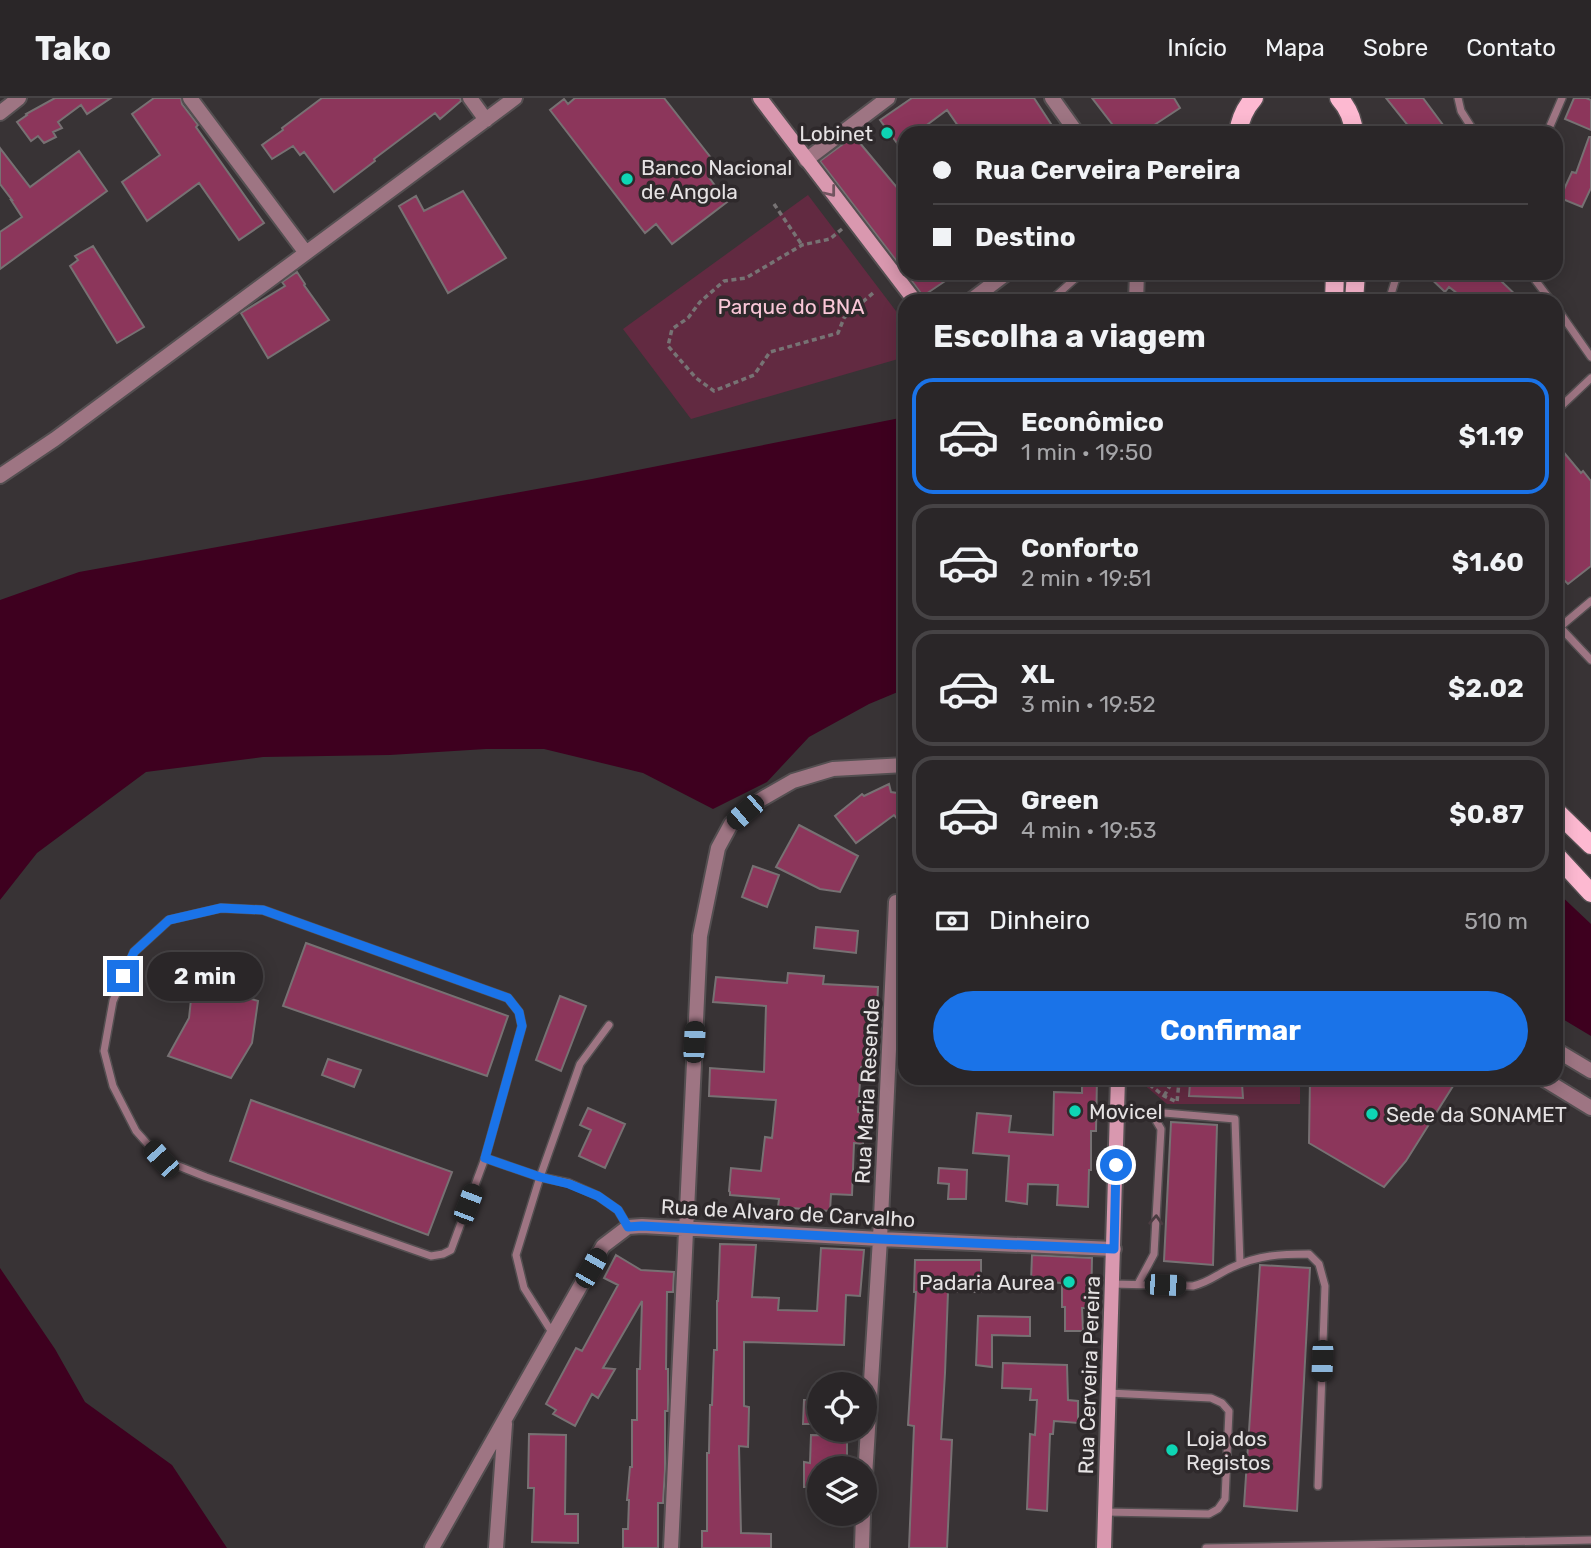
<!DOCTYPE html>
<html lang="pt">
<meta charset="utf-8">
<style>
:root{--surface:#2a2628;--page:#363234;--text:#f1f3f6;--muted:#a5a5a8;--line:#464345;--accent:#1a73e8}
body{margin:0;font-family:Rubik,sans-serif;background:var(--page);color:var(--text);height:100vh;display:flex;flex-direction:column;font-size:26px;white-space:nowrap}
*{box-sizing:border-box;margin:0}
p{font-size:23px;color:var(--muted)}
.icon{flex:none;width:38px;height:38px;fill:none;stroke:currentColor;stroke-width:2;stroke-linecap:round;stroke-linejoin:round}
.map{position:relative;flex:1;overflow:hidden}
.details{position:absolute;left:898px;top:196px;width:665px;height:791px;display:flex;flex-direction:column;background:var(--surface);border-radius:21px;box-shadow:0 4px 18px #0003,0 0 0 2px var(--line)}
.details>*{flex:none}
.hud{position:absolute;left:898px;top:28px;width:665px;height:154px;border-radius:21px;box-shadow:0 4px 18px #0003,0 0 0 2px var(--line);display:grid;align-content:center;height:154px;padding:0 35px;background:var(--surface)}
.fabs{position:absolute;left:807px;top:1274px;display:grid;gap:14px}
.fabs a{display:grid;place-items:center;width:70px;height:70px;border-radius:50%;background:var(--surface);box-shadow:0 4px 18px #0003,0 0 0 2px var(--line);font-size:35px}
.end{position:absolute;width:32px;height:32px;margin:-16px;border:9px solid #1a73e8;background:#fff;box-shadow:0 0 0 4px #fff}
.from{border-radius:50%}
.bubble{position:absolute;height:49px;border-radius:24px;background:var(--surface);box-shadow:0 4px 18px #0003,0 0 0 2px var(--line);font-size:23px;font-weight:700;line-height:49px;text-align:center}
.car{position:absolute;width:21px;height:42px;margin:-21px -10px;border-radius:9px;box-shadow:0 0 5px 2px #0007;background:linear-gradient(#222 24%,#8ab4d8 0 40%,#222 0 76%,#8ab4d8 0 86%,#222 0)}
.hud b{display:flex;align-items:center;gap:24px;height:66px;font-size:26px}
.hud b+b{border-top:2px solid var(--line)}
.hud i{width:18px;height:18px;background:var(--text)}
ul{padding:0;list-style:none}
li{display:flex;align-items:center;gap:21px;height:116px;margin:0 14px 10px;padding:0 21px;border:4px solid var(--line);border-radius:21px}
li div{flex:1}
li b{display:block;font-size:26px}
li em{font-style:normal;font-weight:700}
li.active{border-color:var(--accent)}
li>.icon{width:63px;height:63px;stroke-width:1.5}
h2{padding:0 35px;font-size:32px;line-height:84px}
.pay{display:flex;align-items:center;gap:18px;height:77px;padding:0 35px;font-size:26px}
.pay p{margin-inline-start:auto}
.cta{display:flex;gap:14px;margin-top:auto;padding:14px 35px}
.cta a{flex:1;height:80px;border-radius:42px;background:var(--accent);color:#fff;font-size:28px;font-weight:700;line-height:80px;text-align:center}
header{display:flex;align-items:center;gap:42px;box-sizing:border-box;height:98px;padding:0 35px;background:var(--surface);border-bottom:2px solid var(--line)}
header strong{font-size:33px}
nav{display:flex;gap:38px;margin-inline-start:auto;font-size:24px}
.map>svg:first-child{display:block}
.green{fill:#622a41}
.water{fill:#3e001f}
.building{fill:#8c365b;stroke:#777173;stroke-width:2}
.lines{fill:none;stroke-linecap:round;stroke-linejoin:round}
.service-casing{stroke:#544f51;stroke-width:10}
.minor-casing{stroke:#544f51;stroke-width:18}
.tertiary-casing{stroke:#544f51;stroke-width:18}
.secondary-casing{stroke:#544f51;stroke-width:18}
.primary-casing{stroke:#544f51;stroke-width:21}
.path{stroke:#777374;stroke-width:3.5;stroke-dasharray:5 3.5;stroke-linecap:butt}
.service{stroke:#9e7583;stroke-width:7}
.minor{stroke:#9e7583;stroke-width:14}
.tertiary{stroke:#9e7583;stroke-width:14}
.secondary{stroke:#d998af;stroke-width:14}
.primary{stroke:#fdb9d1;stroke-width:18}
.oneway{stroke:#725560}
.oneway2{stroke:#4a3c41}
.route{stroke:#1a73e8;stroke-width:9}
.poi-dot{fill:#0ed5b4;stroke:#2e292b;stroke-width:2.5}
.labels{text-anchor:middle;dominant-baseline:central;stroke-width:7;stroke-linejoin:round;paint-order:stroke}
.poi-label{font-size:21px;fill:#e5e2e3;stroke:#2e292b;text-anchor:start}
.park-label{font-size:21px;fill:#f9c6d7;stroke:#2e292b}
.street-label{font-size:21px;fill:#e5e2e3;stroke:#2e292b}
</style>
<header>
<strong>Tako</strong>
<nav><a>Início</a><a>Mapa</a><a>Sobre</a><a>Contato</a></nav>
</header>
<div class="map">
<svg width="1591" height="1450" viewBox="0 0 1591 1450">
<rect width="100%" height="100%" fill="#383335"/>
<!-- green -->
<path class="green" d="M 808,97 L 905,225 L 905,259 L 691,321 L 623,231 Z
M 1142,980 L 1300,980 L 1300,1006 L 1167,1006 L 1142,985 Z"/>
<!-- water -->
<path class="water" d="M 905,319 L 905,591 L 869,606 L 809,639 L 767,684 L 713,711 L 643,675 L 544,651 L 486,651 L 390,657 L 263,659 L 146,674 L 37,755 L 0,802 L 0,502 L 79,474 L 592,381 Z
M 1556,793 L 1591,826 L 1591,938 L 1556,917 Z
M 0,1170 L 55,1251 L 85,1304 L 172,1367 L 227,1450 L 0,1450 Z"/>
<!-- building -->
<path class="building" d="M 55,0 L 111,0 L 87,16 L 81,7 L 58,24 L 62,30 L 53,34 L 56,39 L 44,45 L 38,38 L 31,43 L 17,24 L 27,17 L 26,16 Z
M 154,0 L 181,0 L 182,6 L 198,27 L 196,29 L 264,125 L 239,142 L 199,85 L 147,123 L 122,84 L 160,57 L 132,16 Z
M 322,0 L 460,0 L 461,3 L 440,21 L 435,15 L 374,61 L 375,63 L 334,94 L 304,54 L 300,57 L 293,48 L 272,61 L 262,47 L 283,32 L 282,30 Z
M 575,0 L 664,0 L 719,70 L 708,78 L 727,104 L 672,146 L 656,126 L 645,135 L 550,12 L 564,1 L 568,6 Z
M 912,0 L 1034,0 L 1057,35 L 989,35 L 985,28 L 975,35 L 963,35 L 947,12 L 916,35 L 905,35 L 905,56 L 880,22 Z
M 1092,0 L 1174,0 L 1180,10 L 1142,35 L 1119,35 Z
M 1386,0 L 1423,0 L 1449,35 L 1414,35 Z
M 1574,0 L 1586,0 L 1591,2 L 1591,32 L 1565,21 Z
M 854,38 L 905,99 L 905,174 L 820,63 Z
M 1589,39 L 1591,39 L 1591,90 L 1582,109 L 1560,100 L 1572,74 L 1576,75 Z
M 0,50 L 30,89 L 79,53 L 107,93 L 0,171 L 0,134 L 22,119 L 11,102 L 12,102 L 0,86 Z
M 463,93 L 506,160 L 448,195 L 399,108 L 416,98 L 424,113 Z
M 93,148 L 144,229 L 117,245 L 70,168 L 78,162 L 75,158 Z
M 297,174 L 305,186 L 304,187 L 329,222 L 268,260 L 241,215 L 285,188 L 282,184 Z
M 906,175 L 957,175 L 923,198 Z
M 1425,175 L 1489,175 L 1497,182 L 1499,181 L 1522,203 L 1467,203 L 1449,189 L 1445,194 Z
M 1556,345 L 1581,375 L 1583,373 L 1591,383 L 1591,468 L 1568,486 L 1556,474 Z
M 889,686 L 891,694 L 905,696 L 905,730 L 894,717 L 856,745 L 835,718 L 862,696 L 864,698 Z
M 799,727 L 858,758 L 840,794 L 820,791 L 776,769 Z
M 753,768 L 779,777 L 767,809 L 742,799 Z
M 816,829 L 858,833 L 856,855 L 814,850 Z
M 306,845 L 508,918 L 487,978 L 283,908 Z
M 788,875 L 824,878 L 823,886 L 878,889 L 874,970 L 861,969 L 858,1014 L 864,1015 L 863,1046 L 854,1045 L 852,1097 L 831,1096 L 830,1113 L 778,1109 L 779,1101 L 730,1097 L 730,1094 L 729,1093 L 731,1070 L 761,1073 L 765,1039 L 772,1040 L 776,1002 L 709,998 L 710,970 L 764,974 L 766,908 L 713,904 L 716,879 L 787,885 Z
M 193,883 L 258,903 L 252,945 L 231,980 L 168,958 L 189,920 Z
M 560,898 L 586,908 L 561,973 L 536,962 Z
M 328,961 L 361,972 L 354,989 L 322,977 Z
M 1082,980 L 1097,980 L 1096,1033 L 1091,1033 L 1091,1072 L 1089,1072 L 1088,1109 L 1057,1107 L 1058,1087 L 1028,1086 L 1027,1106 L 1006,1103 L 1009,1058 L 973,1055 L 977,1015 L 1011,1018 L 1009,1034 L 1053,1037 L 1054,994 L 1082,995 Z
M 1310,980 L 1446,980 L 1453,988 L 1406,1063 L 1384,1089 L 1309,1045 Z
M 1190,985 L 1242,986 L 1243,1000 L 1189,998 Z
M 251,1002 L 452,1074 L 428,1137 L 230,1063 Z
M 588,1010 L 625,1026 L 605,1070 L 579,1058 L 591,1032 L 580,1027 Z
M 1171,1024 L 1217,1027 L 1213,1167 L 1164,1163 Z
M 939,1070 L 967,1072 L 966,1101 L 948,1101 L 949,1086 L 938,1085 Z
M 720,1146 L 756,1147 L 752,1199 L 779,1200 L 778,1212 L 817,1213 L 821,1150 L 864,1152 L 860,1198 L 846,1197 L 844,1247 L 744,1244 L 744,1308 L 749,1309 L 748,1349 L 739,1348 L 741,1435 L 771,1436 L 771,1450 L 702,1450 L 702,1433 L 707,1433 L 707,1355 L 709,1355 L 710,1307 L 712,1307 L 714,1252 L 717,1252 L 717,1203 L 718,1203 Z
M 616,1157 L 641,1172 L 674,1174 L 673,1194 L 667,1194 L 666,1271 L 668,1271 L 668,1313 L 665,1313 L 665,1372 L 663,1405 L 658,1405 L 658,1450 L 623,1450 L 623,1431 L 628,1431 L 629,1402 L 627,1402 L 630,1369 L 632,1369 L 632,1322 L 637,1322 L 637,1271 L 640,1271 L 642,1203 L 603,1270 L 615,1271 L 598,1300 L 592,1296 L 575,1328 L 553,1316 L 556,1312 L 546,1306 L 576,1250 L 582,1253 L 618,1187 L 604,1180 Z
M 1032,1157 L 1092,1160 L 1091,1210 L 1082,1210 L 1083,1233 L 1065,1233 L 1065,1209 L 1062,1209 L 1062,1185 L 1031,1183 Z
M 915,1162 L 981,1162 L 981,1194 L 948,1194 L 945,1275 L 941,1341 L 952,1342 L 947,1450 L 909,1450 L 914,1328 L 908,1327 L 916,1194 L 914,1194 Z
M 1260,1167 L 1310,1170 L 1297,1413 L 1244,1408 Z
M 978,1218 L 1030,1219 L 1030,1238 L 992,1237 L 992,1269 L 976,1267 Z
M 1003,1265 L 1067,1267 L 1068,1302 L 1078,1303 L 1078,1325 L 1054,1323 L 1053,1336 L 1050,1336 L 1047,1413 L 1027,1411 L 1030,1336 L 1035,1337 L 1037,1302 L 1030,1302 L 1031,1291 L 1002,1290 Z
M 804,1302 L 819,1302 L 819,1326 L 803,1326 Z
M 529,1336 L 566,1337 L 565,1416 L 578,1416 L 578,1445 L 532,1444 L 534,1390 L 528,1390 Z
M 811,1337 L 847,1338 L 847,1361 L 833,1360 L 833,1370 L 819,1370 L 819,1389 L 804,1389 L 804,1364 L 810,1365 Z"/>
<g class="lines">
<defs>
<path id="service" d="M 1458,0 L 1461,13 L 1475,35
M 1547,35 L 1562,0
M 1530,175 L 1551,203
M 1050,203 L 1077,179 L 1079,175
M 1389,203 L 1395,183 L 1402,175
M 1556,209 L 1591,259
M 1556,313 L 1591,280
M 1556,525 L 1591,562
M 1560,529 L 1591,503
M 221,810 L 263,812 L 508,900 L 519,914 L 522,928 L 485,1060 L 451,1152 L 443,1156 L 431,1158 L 206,1079 L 161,1061 L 136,1033 L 113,988 L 104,953 L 113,903 L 134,854 L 169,822 Z
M 1117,1011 L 1235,1021 L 1240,1166
M 485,1060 L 540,1079 L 569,1085 L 598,1098 L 618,1112 L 628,1129
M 1112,1186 L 1193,1188 C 1210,1184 1217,1176 1233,1169 C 1259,1157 1281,1156 1309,1156 L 1319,1166 L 1325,1188 L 1318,1388
M 1138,1186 L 1154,1156 L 1161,1031 L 1151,1014
M 553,1236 L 524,1190 L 516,1157 L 540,1079 L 580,966 L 609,927
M 1105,1414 L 1209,1416 L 1218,1411 L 1225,1401 L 1229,1313 L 1222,1305 L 1211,1300 L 1109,1295
M 1206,1450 L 1591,1442"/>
<path id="minor" d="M 190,0 L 306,155
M 470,0 L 486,22
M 0,15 L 19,0
M 806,62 L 888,0
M 970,203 L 1007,175
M 0,378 L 55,341 L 515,0
M 864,1394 L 880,1141 L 896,804
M 432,1450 L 603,1148 L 628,1129 L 642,1128 L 880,1141 L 1114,1151
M 496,1450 L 505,1326
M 671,1450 L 700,838 L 718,750 L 731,726 L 760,702 L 793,683 L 833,671 L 905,667
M 862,1450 L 863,1416"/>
<path id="tertiary" d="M 1052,0 L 1077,35
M 1136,203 L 1137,175
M 1556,952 L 1591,973
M 1542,980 L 1591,1010"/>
<path id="secondary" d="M 760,0 L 915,203
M 1104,1450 L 1118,980"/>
<path id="primary" d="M 1339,0 C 1348,10 1353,21 1354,35
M 1238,35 C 1240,21 1245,10 1254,0
M 1334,203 L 1335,175
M 1354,203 L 1356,175
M 1556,713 L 1591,747
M 1556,757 L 1591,795"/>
</defs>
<!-- service casing -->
<use href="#service" class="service-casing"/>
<!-- minor casing -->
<use href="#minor" class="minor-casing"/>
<!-- tertiary casing -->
<use href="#tertiary" class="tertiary-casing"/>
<!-- secondary casing -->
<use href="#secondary" class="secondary-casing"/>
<!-- primary casing -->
<use href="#primary" class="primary-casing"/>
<!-- path -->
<path class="path" d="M 774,106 L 802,147
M 842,131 L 830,141 L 802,147 L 746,180 L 724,183 L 700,204 L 688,220 L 672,231 L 668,248 L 696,280 L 714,293 L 754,277 L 770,254 L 838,235 L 844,220 L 873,195
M 1145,980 L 1145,983 L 1164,998 L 1177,1004 L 1179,984 L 1174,982
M 1179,984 L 1210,985 L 1210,980
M 1164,998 L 1174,981"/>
<!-- service -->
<use href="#service" class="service"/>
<!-- minor -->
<use href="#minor" class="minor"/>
<!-- tertiary -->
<use href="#tertiary" class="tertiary"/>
<!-- secondary -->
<use href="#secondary" class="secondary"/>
<!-- primary -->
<use href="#primary" class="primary"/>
</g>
<!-- one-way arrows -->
<defs><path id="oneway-chevron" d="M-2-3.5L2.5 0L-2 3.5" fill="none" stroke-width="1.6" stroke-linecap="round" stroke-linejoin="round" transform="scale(1.75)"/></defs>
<use class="oneway" href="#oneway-chevron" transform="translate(831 94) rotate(52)"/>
<use class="oneway2" href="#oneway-chevron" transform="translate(1156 1122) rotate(-87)"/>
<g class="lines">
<!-- route -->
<path class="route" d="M 123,878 L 134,854 L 169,822 L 221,810 L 263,812 L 508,900 L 519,914 L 522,928 L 485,1060 L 540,1079 L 569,1086 L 598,1098 L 618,1112 L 628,1129 L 642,1128 L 880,1141 L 1114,1151 L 1116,1067"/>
</g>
<!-- markers -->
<g class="poi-dot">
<circle cx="887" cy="35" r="7"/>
<circle cx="627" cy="81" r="7"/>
<circle cx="1075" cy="1013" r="7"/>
<circle cx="1372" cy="1016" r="7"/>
<circle cx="1069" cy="1184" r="7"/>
<circle cx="1172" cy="1352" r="7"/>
</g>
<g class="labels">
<!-- poi labels -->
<g class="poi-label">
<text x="873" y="35" text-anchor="end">Lobinet</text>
<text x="641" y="69">Banco Nacional<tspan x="641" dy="24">de Angola</tspan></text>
<text x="1089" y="1013">Movicel</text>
<text x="1386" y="1016">Sede da SONAMET</text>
<text x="1055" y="1184" text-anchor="end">Padaria Aurea</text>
<text x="1186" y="1340">Loja dos<tspan x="1186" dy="24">Registos</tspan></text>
</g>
<!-- park labels -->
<g class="park-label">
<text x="791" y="208">Parque do BNA</text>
</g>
<!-- street labels -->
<g class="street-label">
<text transform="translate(867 993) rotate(-87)">Rua Maria Resende</text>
<text transform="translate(788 1115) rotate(3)">Rua de Alvaro de Carvalho</text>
<text transform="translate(1089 1277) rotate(-88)">Rua Cerveira Pereira</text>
</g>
</g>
</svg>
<div class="fabs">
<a><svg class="icon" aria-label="locate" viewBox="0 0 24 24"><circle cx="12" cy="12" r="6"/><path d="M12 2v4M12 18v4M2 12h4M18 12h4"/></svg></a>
<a><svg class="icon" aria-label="layers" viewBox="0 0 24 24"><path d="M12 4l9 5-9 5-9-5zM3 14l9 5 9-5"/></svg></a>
</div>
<i class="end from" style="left:1116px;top:1067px"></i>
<i class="end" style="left:123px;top:878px"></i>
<div class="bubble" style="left:147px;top:854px;width:116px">2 min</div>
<i class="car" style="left:745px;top:714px;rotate:229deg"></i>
<i class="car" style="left:694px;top:944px;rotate:3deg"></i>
<i class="car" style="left:161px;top:1061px;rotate:318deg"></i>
<i class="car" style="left:468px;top:1106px;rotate:21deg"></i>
<i class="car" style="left:591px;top:1170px;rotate:30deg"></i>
<i class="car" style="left:1165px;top:1187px;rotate:92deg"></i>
<i class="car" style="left:1322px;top:1263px;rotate:182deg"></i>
<div class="hud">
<b><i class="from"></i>Rua Cerveira Pereira</b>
<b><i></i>Destino</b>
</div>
<section class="details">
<h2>Escolha a viagem</h2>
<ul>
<li class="active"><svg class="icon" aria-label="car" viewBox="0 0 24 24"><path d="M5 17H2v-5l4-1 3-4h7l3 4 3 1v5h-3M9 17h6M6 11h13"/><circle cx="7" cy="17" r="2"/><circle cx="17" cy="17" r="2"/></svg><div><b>Econômico</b><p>1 min · 19:50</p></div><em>$1.19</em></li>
<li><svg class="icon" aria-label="car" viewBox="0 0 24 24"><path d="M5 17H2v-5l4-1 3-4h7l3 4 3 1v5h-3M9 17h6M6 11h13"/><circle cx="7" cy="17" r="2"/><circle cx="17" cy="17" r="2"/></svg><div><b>Conforto</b><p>2 min · 19:51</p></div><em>$1.60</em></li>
<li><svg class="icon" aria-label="car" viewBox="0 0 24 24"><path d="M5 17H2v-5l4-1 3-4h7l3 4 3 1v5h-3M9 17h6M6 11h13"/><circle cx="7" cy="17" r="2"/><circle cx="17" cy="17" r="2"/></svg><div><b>XL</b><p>3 min · 19:52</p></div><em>$2.02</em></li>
<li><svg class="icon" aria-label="car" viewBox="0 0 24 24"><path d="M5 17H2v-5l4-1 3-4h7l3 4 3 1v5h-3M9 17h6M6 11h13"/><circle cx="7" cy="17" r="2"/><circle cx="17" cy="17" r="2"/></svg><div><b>Green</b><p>4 min · 19:53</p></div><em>$0.87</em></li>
</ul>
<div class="pay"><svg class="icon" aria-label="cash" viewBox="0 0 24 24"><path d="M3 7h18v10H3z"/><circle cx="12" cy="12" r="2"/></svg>Dinheiro<p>510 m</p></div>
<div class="cta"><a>Confirmar</a></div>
</section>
</div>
